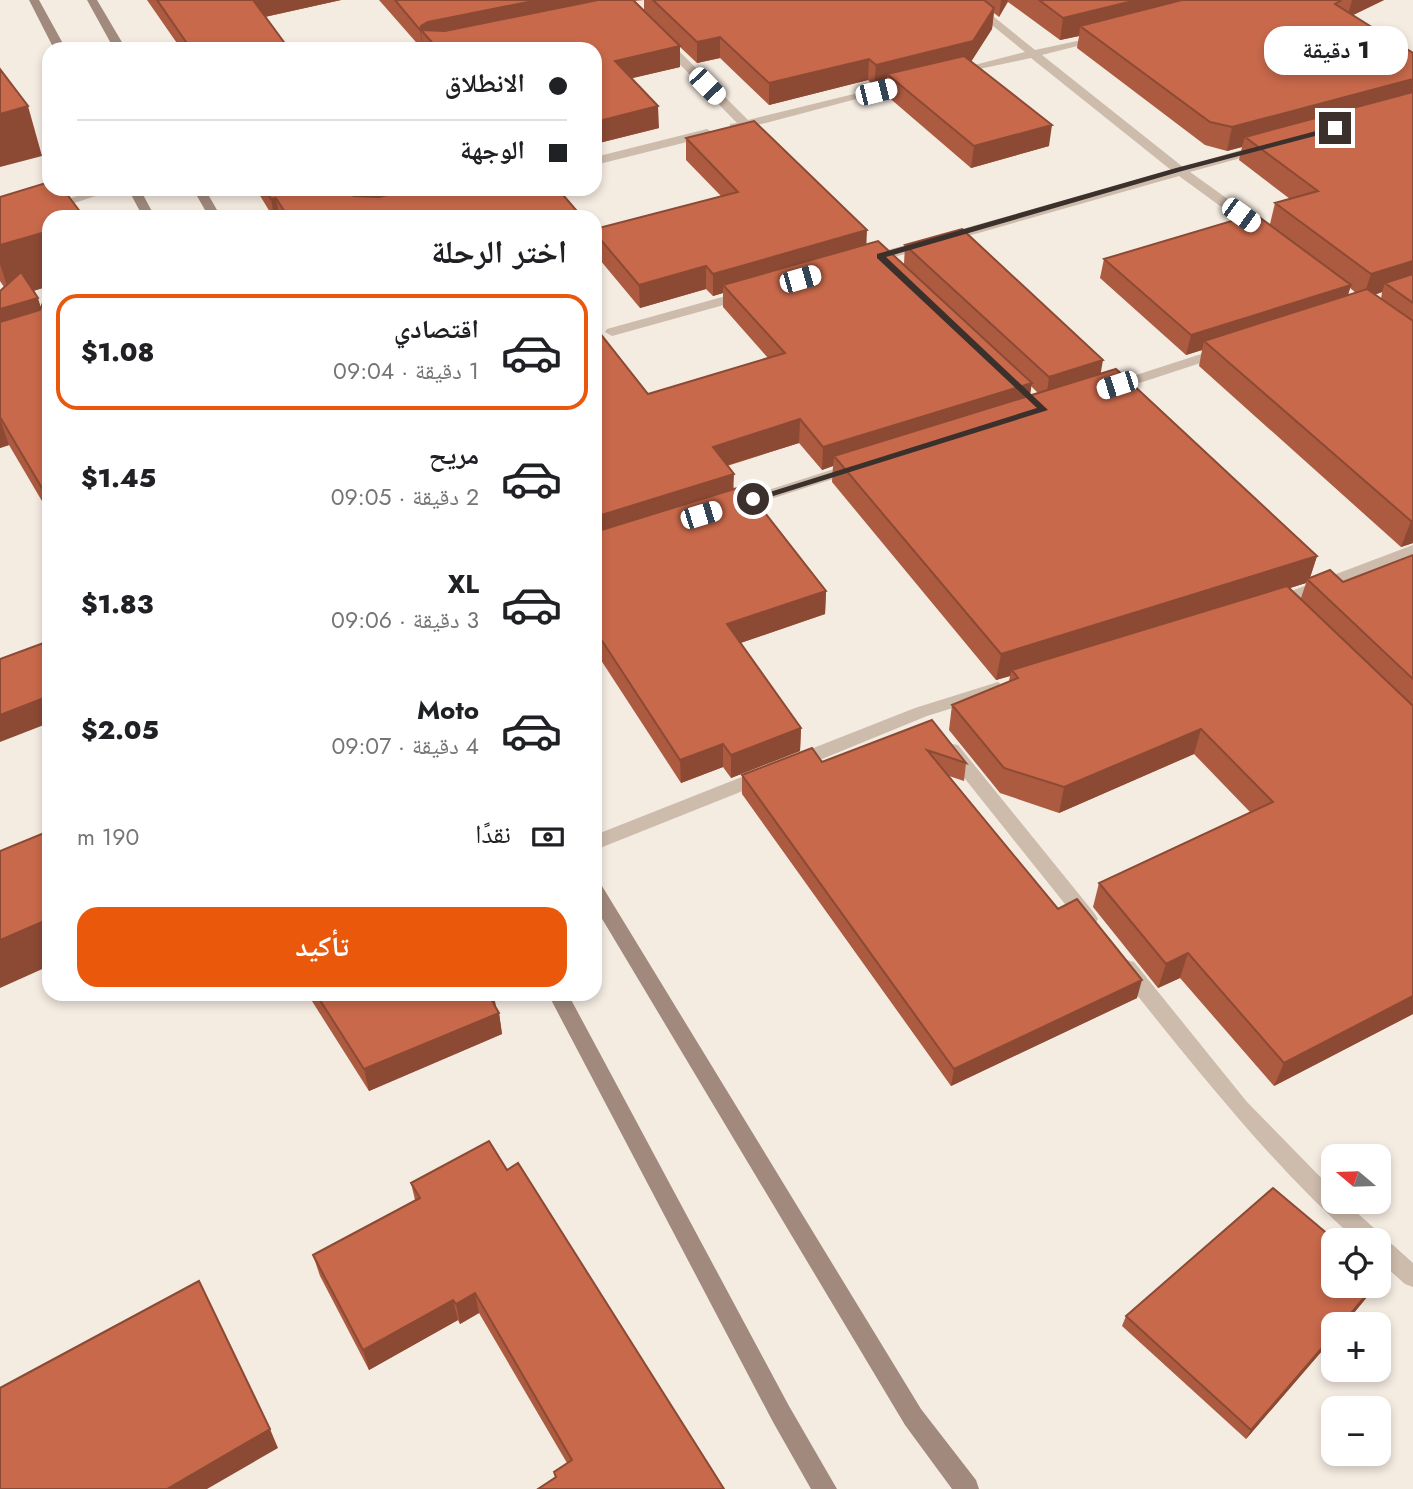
<!DOCTYPE html>
<html lang="ar">
<meta charset="utf-8">
<style>
:root{--surface:#fff;--page:#f6f6f6;--text:#202124;--muted:#757577;--line:#e0e0e0;--accent:#ea580c}
body{margin:0;font-family:Jost,"Noto Naskh Arabic",sans-serif;background:var(--page);color:var(--text);direction:rtl;height:100vh;display:flex;flex-direction:column;font-size:26px;white-space:nowrap}
*{box-sizing:border-box;margin:0}
p{font-size:23px;color:var(--muted)}
.icon{flex:none;width:38px;height:38px;fill:none;stroke:currentColor;stroke-width:2;stroke-linecap:round;stroke-linejoin:round}
.map{position:relative;flex:1;overflow:hidden;direction:ltr}
.sheet{position:absolute;left:42px;top:210px;width:560px;height:791px;display:flex;flex-direction:column;background:var(--surface);border-radius:21px;box-shadow:0 4px 10px #0003;direction:rtl}
.sheet>*{flex:none}
.guide{position:absolute;left:42px;top:42px;width:560px;height:154px;border-radius:21px;box-shadow:0 4px 10px #0003;direction:rtl;display:grid;align-content:center;height:154px;padding:0 35px;background:var(--surface)}
.needle{width:46px;rotate:289deg}
.controls{position:absolute;left:1321px;top:1144px;display:grid;gap:14px}
.controls a{display:grid;place-items:center;width:70px;height:70px;border-radius:14px;background:var(--surface);box-shadow:0 4px 10px #0003;font-size:35px}
.end{position:absolute;width:32px;height:32px;margin:-16px;border:9px solid #3b302b;background:#fff;box-shadow:0 0 0 4px #fff}
.from{border-radius:50%}
.bubble{position:absolute;height:49px;border-radius:21px;background:var(--surface);box-shadow:0 4px 10px #0003;font-size:23px;font-weight:800;line-height:49px;text-align:center;direction:rtl}
.car{position:absolute;width:21px;height:42px;margin:-21px -10px;border-radius:9px;box-shadow:0 0 5px 2px #0007;background:linear-gradient(#fff 24%,#345 0 40%,#fff 0 76%,#345 0 86%,#fff 0)}
.guide b{display:flex;align-items:center;gap:24px;height:66px;font-size:26px}
.guide b+b{border-top:2px solid var(--line)}
.guide i{width:18px;height:18px;background:var(--text)}
ul{padding:0;list-style:none}
li{display:flex;align-items:center;gap:21px;height:116px;margin:0 14px 10px;padding:0 21px;border:4px solid transparent;border-radius:21px}
li div{flex:1}
li b{display:block;font-size:26px}
li em{font-style:normal;font-weight:800}
li.selected{border-color:var(--accent)}
li>.icon{width:63px;height:63px;stroke-width:1.5}
h2{padding:0 35px;font-size:32px;line-height:84px}
.pay{display:flex;align-items:center;gap:18px;height:77px;padding:0 35px;font-size:26px}
.pay p{margin-inline-start:auto}
.action{display:flex;gap:14px;margin-top:auto;padding:14px 35px}
.action a{flex:1;height:80px;border-radius:21px;background:var(--accent);color:#fff;font-size:28px;font-weight:800;line-height:80px;text-align:center}
.map>svg:first-child{display:block}
.lines{fill:none;stroke-linecap:round;stroke-linejoin:round}
.minor{fill:#cdbbac;fill-rule:evenodd}
.secondary{fill:#a18a7d;fill-rule:evenodd}
.wall{fill:#ac5a40;fill-rule:evenodd}
.shaded-wall{fill:#8c4a34}
.building{fill:#c8694b;stroke:#8c4a34;stroke-width:2}
.route{fill:#3b302b}
</style>
<div class="map">
<svg width="1413" height="1489" viewBox="0 0 1413 1489">
<rect width="100%" height="100%" fill="#f4ebe1"/>
<g class="lines">
<!-- minor -->
<path class="minor" d="M 961,0 L 973,0 L 1035,50 L 1105,35 L 1105,39 L 1042,55 L 1183,167 L 1258,145 L 1266,145 L 1266,151 L 1190,172 L 1267,227 L 1267,233 L 1257,233 L 1179,176 L 873,263 L 863,263 L 863,257 L 1171,170 L 1031,58 L 951,75 L 951,71 L 1025,52 Z
M 661,41 L 669,41 L 748,120 L 907,81 L 913,84 L 754,126 L 757,130 L 751,134 L 743,128 L 730,130 L 730,124 L 737,123 L 661,45 Z
M 707,129 L 713,133 L 711,136 L 595,165 L 595,157 Z
M 98,189 L 117,189 L 50,211 L 44,207 Z
M 744,291 L 749,292 L 749,298 L 612,336 L 605,332 L 607,329 Z
M 1223,347 L 1228,348 L 1228,354 L 1112,392 L 1102,392 L 1100,389 L 1102,386 Z
M 853,463 L 861,468 L 858,471 L 733,511 L 725,506 L 728,503 Z
M 1413,545 L 1413,556 L 1282,607 L 1270,607 L 1268,603 L 1270,599 Z
M 998,682 L 1006,688 L 1004,692 L 927,716 L 800,768 L 788,768 L 785,763 L 788,758 L 915,708 Z
M 952,744 L 958,745 L 1095,914 L 1098,919 L 1095,924 L 1088,927 L 1081,924 L 946,755 L 943,750 L 946,745 Z
M 762,769 L 768,771 L 771,776 L 768,781 L 595,850 L 595,835 Z
M 1127,960 L 1134,962 L 1247,1102 L 1334,1191 L 1334,1202 L 1345,1202 L 1413,1263 L 1413,1287 L 1405,1284 L 1379,1261 L 1379,1241 L 1357,1241 C 1268,1161 1195,1067 1120,974 L 1117,968 L 1120,962 Z"/>
<!-- secondary -->
<path class="secondary" d="M 29,0 L 39,0 L 66,49 L 54,49 Z
M 87,0 L 97,0 L 126,49 L 114,49 Z
M 128,189 L 140,189 L 155,217 L 143,217 Z
M 193,189 L 205,189 L 221,217 L 209,217 Z
M 595,884 L 602,886 L 921,1409 L 976,1480 L 979,1489 L 952,1489 L 905,1425 L 595,907 Z
M 548,994 L 568,994 L 789,1406 L 837,1489 L 811,1489 L 773,1422 Z"/>
</g>
<!-- wall -->
<path class="wall" d="M 147,0 L 341,0 L 265,17 L 289,49 L 181,49 Z
M 379,0 L 1384,0 L 1353,15 L 1413,53 L 1413,543 L 1401,547 L 1199,366 L 1202,350 L 1186,355 L 1100,278 L 1104,259 L 1270,224 L 1275,203 L 1290,199 L 1239,160 L 1242,147 L 1227,151 L 1205,145 L 1077,48 L 1079,36 L 1060,40 L 1008,2 L 999,17 L 994,13 L 992,29 L 971,61 L 1049,146 L 971,168 L 886,95 L 887,83 L 874,86 L 868,80 L 769,105 L 720,58 L 697,63 L 680,47 L 680,67 L 632,78 L 659,128 L 595,144 L 595,49 L 422,49 ZM 644,0 L 644,10 L 635,1 ZM 1350,288 L 1356,293 L 1348,295 ZM 1382,292 L 1381,299 L 1375,295 Z
M 686,138 L 866,244 L 904,264 L 905,245 L 1101,373 L 1317,556 L 1310,577 L 1343,582 L 1413,555 L 1413,1014 L 1274,1086 L 1180,978 L 1158,988 L 1093,907 L 1099,883 L 1250,812 L 1194,754 L 1059,813 L 1000,793 L 949,730 L 952,705 L 1009,681 L 1010,676 L 996,680 L 832,482 L 833,466 L 822,470 L 799,443 L 727,466 L 734,489 L 826,591 L 825,614 L 740,643 L 801,728 L 800,751 L 731,778 L 723,767 L 681,783 L 595,651 L 595,327 L 648,394 L 768,358 L 723,307 L 723,293 L 713,296 L 706,289 L 640,308 L 595,254 L 595,229 L 721,196 L 686,160 ZM 1031,386 L 1038,393 L 1030,395 ZM 1306,583 L 1301,598 L 1290,588 Z
M 256,189 L 558,189 L 582,217 L 273,217 Z
M 0,197 L 49,217 L 49,286 L 33,291 L 41,308 L 49,315 L 49,513 L 9,445 L 0,448 L 0,291 L 4,287 L 0,281 Z
M 932,720 L 966,763 L 964,781 L 949,776 L 1058,909 L 1137,998 L 951,1086 L 742,794 L 742,775 L 822,762 Z
M 309,994 L 494,994 L 496,1008 L 499,1013 L 502,1034 L 369,1091 L 310,998 Z
M 507,1170 L 724,1489 L 555,1478 L 554,1472 L 567,1463 L 479,1313 L 460,1324 L 458,1320 L 369,1370 L 320,1276 L 313,1255 L 415,1200 L 411,1183 Z
M 1376,1286 L 1344,1325 L 1334,1325 L 1334,1337 L 1246,1439 L 1122,1326 L 1126,1316 Z"/>
<!-- shaded-wall -->
<path class="shaded-wall" d="M 252,0 L 341,0 L 255,19 Z
M 538,0 L 618,0 L 430,41 L 428,22 Z
M 1001,0 L 1008,0 L 999,17 Z
M 1137,0 L 1226,0 L 1080,26 L 1079,36 L 1060,40 L 1063,18 Z
M 1352,0 L 1384,0 L 1347,18 Z
M 994,8 L 992,29 L 971,62 L 887,74 L 887,83 L 874,86 L 876,65 Z
M 428,22 L 430,41 L 421,30 L 423,49 L 420,30 L 421,26 Z
M 720,37 L 720,58 L 697,63 L 697,42 Z
M 680,46 L 680,67 L 616,82 L 615,61 Z
M 869,59 L 868,80 L 769,105 L 769,83 Z
M 1413,79 L 1413,98 L 1245,137 L 1242,147 L 1227,151 L 1232,127 Z
M 28,106 L 42,156 L 0,167 L 0,114 Z
M 658,106 L 659,128 L 595,144 L 595,122 Z
M 1052,125 L 1049,146 L 971,168 L 974,146 Z
M 357,189 L 454,189 L 358,217 L 354,196 Z
M 276,198 L 280,217 L 274,217 L 271,199 Z
M 867,230 L 866,253 L 723,285 L 723,293 L 713,296 L 713,274 Z
M 49,231 L 49,286 L 11,298 L 0,264 L 0,245 Z
M 1413,261 L 1413,283 L 1385,283 L 1382,292 L 1363,298 L 1371,274 Z
M 706,266 L 706,289 L 640,308 L 639,285 Z
M 1351,285 L 1345,304 L 1204,341 L 1202,350 L 1186,355 L 1191,335 Z
M 38,298 L 47,328 L 0,342 L 0,309 Z
M 1103,360 L 1099,383 L 1046,400 L 1049,377 Z
M 1032,383 L 1028,406 L 834,456 L 833,466 L 822,470 L 823,447 Z
M 0,419 L 9,445 L 0,448 Z
M 800,419 L 799,443 L 712,470 L 713,447 Z
M 734,474 L 733,497 L 595,541 L 595,517 Z
M 1411,521 L 1413,521 L 1413,543 L 1401,547 Z
M 1317,556 L 1309,581 L 1307,579 L 1306,583 L 1015,674 L 1012,670 L 1010,676 L 996,680 L 1001,654 Z
M 826,591 L 825,614 L 726,648 L 727,624 Z
M 49,696 L 49,723 L 0,742 L 0,715 Z
M 801,728 L 800,751 L 731,778 L 731,755 Z
M 1201,729 L 1194,754 L 1059,813 L 1064,787 Z
M 723,744 L 723,767 L 681,783 L 680,760 Z
M 49,919 L 49,966 L 0,988 L 0,940 Z
M 1188,953 L 1180,978 L 1158,988 L 1166,964 Z
M 1142,980 L 1137,998 L 951,1086 L 954,1069 Z
M 486,994 L 494,994 L 496,1009 Z
M 1413,996 L 1413,1014 L 1274,1086 L 1284,1063 Z
M 499,1013 L 502,1034 L 369,1091 L 364,1069 Z
M 1374,1286 L 1376,1286 L 1344,1325 L 1341,1325 Z
M 475,1293 L 479,1313 L 460,1324 L 456,1304 Z
M 453,1300 L 458,1320 L 369,1370 L 363,1350 Z
M 1334,1334 L 1334,1337 L 1246,1439 L 1251,1430 Z
M 270,1429 L 278,1448 L 207,1489 L 167,1489 Z"/>
<!-- building -->
<path class="building" d="M 157,0 L 253,0 L 289,49 L 191,49 Z
M 395,0 L 538,0 L 428,22 L 421,26 L 420,30 Z
M 598,0 L 633,0 L 680,46 L 615,61 L 658,106 L 595,122 L 595,49 L 427,49 L 436,47 L 421,30 L 445,31 Z
M 653,0 L 984,0 L 994,8 L 973,41 L 876,65 L 869,59 L 769,83 L 720,37 L 697,42 Z
M 1039,0 L 1137,0 L 1063,18 Z
M 1182,0 L 1338,0 L 1340,1 L 1335,4 L 1413,53 L 1413,79 L 1232,127 L 1210,122 L 1080,26 Z
M 964,56 L 1052,125 L 974,146 L 887,74 Z
M 0,69 L 28,106 L 0,114 Z
M 1413,92 L 1413,261 L 1371,274 L 1275,203 L 1318,191 L 1245,137 Z
M 754,121 L 867,230 L 713,274 L 706,266 L 639,285 L 595,233 L 595,229 L 738,192 L 686,138 Z
M 49,182 L 49,189 L 63,189 L 84,217 L 49,217 L 49,231 L 0,245 L 0,197 Z
M 265,189 L 358,189 L 357,189 L 354,196 L 379,197 L 411,189 L 558,189 L 582,217 L 288,217 L 276,198 L 271,199 Z
M 1255,214 L 1351,285 L 1191,335 L 1104,259 Z
M 962,229 L 1103,360 L 1049,377 L 905,245 Z
M 878,241 L 1032,383 L 823,447 L 800,419 L 713,447 L 734,474 L 595,517 L 595,327 L 648,394 L 785,353 L 723,285 Z
M 21,272 L 38,298 L 0,309 L 0,291 Z
M 1413,274 L 1413,303 L 1385,283 Z
M 1367,289 L 1413,321 L 1413,521 L 1411,521 L 1204,341 Z
M 42,305 L 49,315 L 49,500 L 0,417 L 0,322 L 40,310 Z
M 1116,369 L 1317,556 L 1001,654 L 834,456 Z
M 744,486 L 826,591 L 727,624 L 801,728 L 731,755 L 723,744 L 680,760 L 595,630 L 595,532 Z
M 1413,555 L 1413,679 L 1307,579 L 1330,570 L 1343,582 Z
M 1287,586 L 1413,706 L 1413,996 L 1284,1063 L 1188,953 L 1166,964 L 1099,883 L 1273,802 L 1201,729 L 1064,787 L 1004,768 L 952,705 L 1018,678 L 1012,670 Z
M 49,641 L 49,696 L 0,715 L 0,659 Z
M 932,720 L 966,763 L 927,750 L 1058,909 L 1077,899 L 1142,980 L 954,1069 L 742,775 L 812,748 L 822,762 Z
M 49,831 L 49,919 L 0,940 L 0,851 Z
M 316,994 L 488,994 L 499,1013 L 364,1069 Z
M 489,1141 L 507,1170 L 518,1163 L 724,1489 L 538,1489 L 556,1477 L 554,1472 L 572,1460 L 475,1293 L 456,1304 L 453,1300 L 363,1350 L 313,1255 L 420,1198 L 411,1183 Z
M 1273,1188 L 1336,1241 L 1334,1241 L 1334,1286 L 1374,1286 L 1341,1325 L 1334,1325 L 1334,1334 L 1251,1430 L 1126,1316 Z
M 199,1281 L 270,1429 L 167,1489 L 0,1489 L 0,1388 Z"/>
<!-- route -->
<path class="route" d="M 1335,126 L 1338,130 L 1182,171 L 886,257 L 1048,410 L 757,501 L 748,499 L 1037,408 L 877,258 L 877,254 L 1176,168 Z"/>
</svg>
<div class="controls">
<a><svg class="needle" viewBox="-14 -14 28 28"><path d="M0-13l5 13h-10z" fill="#e53935"/><path d="M0 13l5-13h-10z" fill="#757577"/></svg></a>
<a><svg class="icon" aria-label="locate" viewBox="0 0 24 24"><circle cx="12" cy="12" r="6"/><path d="M12 2v4M12 18v4M2 12h4M18 12h4"/></svg></a>
<a>+</a>
<a>−</a>
</div>
<i class="end from" style="left:753px;top:499px"></i>
<i class="end" style="left:1335px;top:128px"></i>
<div class="bubble" style="left:1264px;top:26px;width:144px">1 دقيقة</div>
<i class="car" style="left:707px;top:86px;rotate:136deg"></i>
<i class="car" style="left:876px;top:92px;rotate:76deg"></i>
<i class="car" style="left:1241px;top:215px;rotate:126deg"></i>
<i class="car" style="left:800px;top:279px;rotate:74deg"></i>
<i class="car" style="left:1117px;top:385px;rotate:252deg"></i>
<i class="car" style="left:701px;top:515px;rotate:73deg"></i>
<div class="guide">
<b><i class="from"></i>الانطلاق</b>
<b><i></i>الوجهة</b>
</div>
<section class="sheet">
<h2>اختر الرحلة</h2>
<ul>
<li class="selected"><svg class="icon" aria-label="car" viewBox="0 0 24 24"><path d="M5 17H2v-5l4-1 3-4h7l3 4 3 1v5h-3M9 17h6M6 11h13"/><circle cx="7" cy="17" r="2"/><circle cx="17" cy="17" r="2"/></svg><div><b>اقتصادي</b><p>1 دقيقة · 09:04</p></div><em>$1.08</em></li>
<li><svg class="icon" aria-label="car" viewBox="0 0 24 24"><path d="M5 17H2v-5l4-1 3-4h7l3 4 3 1v5h-3M9 17h6M6 11h13"/><circle cx="7" cy="17" r="2"/><circle cx="17" cy="17" r="2"/></svg><div><b>مريح</b><p>2 دقيقة · 09:05</p></div><em>$1.45</em></li>
<li><svg class="icon" aria-label="car" viewBox="0 0 24 24"><path d="M5 17H2v-5l4-1 3-4h7l3 4 3 1v5h-3M9 17h6M6 11h13"/><circle cx="7" cy="17" r="2"/><circle cx="17" cy="17" r="2"/></svg><div><b>XL</b><p>3 دقيقة · 09:06</p></div><em>$1.83</em></li>
<li><svg class="icon" aria-label="car" viewBox="0 0 24 24"><path d="M5 17H2v-5l4-1 3-4h7l3 4 3 1v5h-3M9 17h6M6 11h13"/><circle cx="7" cy="17" r="2"/><circle cx="17" cy="17" r="2"/></svg><div><b>Moto</b><p>4 دقيقة · 09:07</p></div><em>$2.05</em></li>
</ul>
<div class="pay"><svg class="icon" aria-label="cash" viewBox="0 0 24 24"><path d="M3 7h18v10H3z"/><circle cx="12" cy="12" r="2"/></svg>نقدًا<p>190 m</p></div>
<div class="action"><a>تأكيد</a></div>
</section>
</div>
